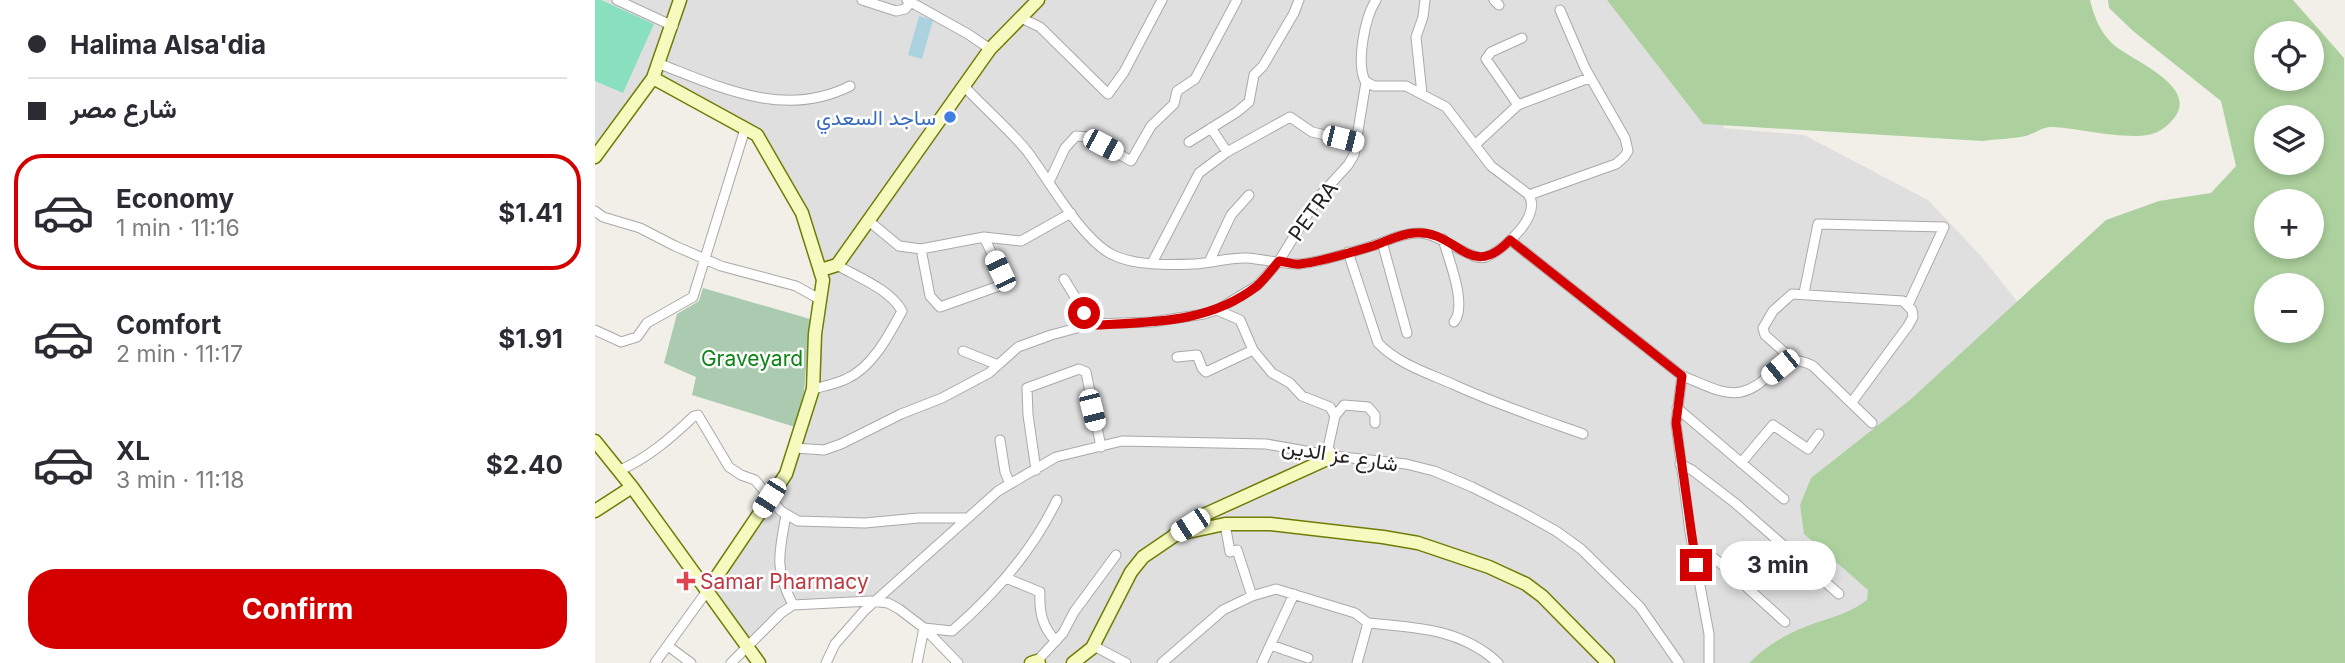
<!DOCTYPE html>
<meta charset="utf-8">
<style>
:root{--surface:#fff;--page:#f7f7f7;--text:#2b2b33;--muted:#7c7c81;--line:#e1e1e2;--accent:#d40000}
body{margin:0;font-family:Inter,Vazirmatn,sans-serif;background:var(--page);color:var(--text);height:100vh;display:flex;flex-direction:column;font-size:26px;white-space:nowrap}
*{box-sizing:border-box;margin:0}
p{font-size:23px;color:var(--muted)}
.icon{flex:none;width:38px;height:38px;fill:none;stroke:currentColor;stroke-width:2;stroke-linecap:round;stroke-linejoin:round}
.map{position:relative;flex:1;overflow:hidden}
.details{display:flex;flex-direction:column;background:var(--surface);width:595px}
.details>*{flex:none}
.guide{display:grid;align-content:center;height:154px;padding:0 28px;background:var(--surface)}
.tools{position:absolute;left:1659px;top:21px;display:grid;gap:14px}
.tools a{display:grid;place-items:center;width:70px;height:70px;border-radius:50%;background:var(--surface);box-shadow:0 4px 10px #0003;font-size:35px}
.end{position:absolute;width:32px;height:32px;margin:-16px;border:9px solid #d40000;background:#fff;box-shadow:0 0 0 4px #fff}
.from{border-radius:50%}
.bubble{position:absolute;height:49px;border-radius:24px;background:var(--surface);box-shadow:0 4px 10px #0003;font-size:23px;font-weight:700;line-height:49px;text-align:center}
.car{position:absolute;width:21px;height:42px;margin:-21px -10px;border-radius:9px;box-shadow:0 0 5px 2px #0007;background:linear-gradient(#fff 24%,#345 0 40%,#fff 0 76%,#345 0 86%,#fff 0)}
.guide b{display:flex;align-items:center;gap:24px;height:66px;font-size:26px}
.guide b+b{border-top:2px solid var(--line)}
.guide i{width:18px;height:18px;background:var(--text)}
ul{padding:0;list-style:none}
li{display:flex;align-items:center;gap:21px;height:116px;margin:0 14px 10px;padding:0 14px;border:4px solid transparent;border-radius:28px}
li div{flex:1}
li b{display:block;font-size:26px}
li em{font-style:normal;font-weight:700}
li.current{border-color:var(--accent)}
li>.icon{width:63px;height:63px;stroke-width:1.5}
.cta{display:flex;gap:14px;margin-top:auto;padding:14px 28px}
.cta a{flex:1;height:80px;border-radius:28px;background:var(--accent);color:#fff;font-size:28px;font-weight:700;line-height:80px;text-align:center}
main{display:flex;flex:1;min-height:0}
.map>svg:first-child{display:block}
.residential{fill:#e0dfdf}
.forest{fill:#add19e;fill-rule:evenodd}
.cemetery{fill:#aacbaf}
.pitch{fill:#88e0be}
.water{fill:#aad3df}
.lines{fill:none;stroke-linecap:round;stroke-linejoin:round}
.street-casing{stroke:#a9a9a9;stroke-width:11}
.secondary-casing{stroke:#707d05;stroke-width:15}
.street{stroke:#fff;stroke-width:9}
.secondary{stroke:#f7fabf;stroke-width:12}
.route{stroke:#d40000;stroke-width:9}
.shop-dot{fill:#3f7fe0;stroke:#fff;stroke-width:2.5}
.health-dot{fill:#e0444e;stroke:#fff;stroke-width:2.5}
.labels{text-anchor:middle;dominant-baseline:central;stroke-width:5;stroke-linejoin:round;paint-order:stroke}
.shop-label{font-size:21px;fill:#366cbe;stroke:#fff;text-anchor:end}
.street-label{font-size:21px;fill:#222;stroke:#fff}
.park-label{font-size:21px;fill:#0c8416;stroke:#fff}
.health-label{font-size:21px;fill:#be3a42;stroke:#fff;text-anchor:start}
</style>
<main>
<section class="details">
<div class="guide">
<b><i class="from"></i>Halima Alsa'dia</b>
<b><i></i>شارع مصر</b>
</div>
<ul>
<li class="current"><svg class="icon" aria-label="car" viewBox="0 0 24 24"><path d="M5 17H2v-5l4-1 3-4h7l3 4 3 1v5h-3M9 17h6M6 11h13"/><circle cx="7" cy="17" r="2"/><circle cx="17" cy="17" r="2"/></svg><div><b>Economy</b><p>1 min · 11:16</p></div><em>$1.41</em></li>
<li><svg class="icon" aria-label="car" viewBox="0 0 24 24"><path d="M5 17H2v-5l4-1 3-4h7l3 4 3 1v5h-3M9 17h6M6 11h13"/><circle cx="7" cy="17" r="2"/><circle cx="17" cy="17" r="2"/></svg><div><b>Comfort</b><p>2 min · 11:17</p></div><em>$1.91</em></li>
<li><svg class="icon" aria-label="car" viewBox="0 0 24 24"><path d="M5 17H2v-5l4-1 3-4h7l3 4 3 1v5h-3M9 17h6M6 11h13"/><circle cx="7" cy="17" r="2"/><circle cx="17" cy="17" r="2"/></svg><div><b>XL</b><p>3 min · 11:18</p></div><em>$2.40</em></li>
</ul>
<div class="cta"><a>Confirm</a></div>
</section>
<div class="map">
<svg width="1750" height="663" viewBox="0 0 1750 663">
<rect width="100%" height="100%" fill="#f2efe9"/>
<!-- residential -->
<path class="residential" d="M 0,0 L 84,0 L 57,81 L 0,155 Z
M 86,0 L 446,0 L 430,17 L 411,45 L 451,0 L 1183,0 L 1128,128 L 1209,135 L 1333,200 L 1386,256 L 1437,320 L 1518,663 L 363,663 L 298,604 L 201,603 L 153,645 L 113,591 L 174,498 L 220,391 L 227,270 L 257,265 L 229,264 L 168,135 L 60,79 Z"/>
<!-- forest -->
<path class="forest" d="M 1012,0 L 1495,0 C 1499,17 1506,34 1520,46 C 1545,65 1619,93 1566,130 C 1545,145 1482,127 1456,127 C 1447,127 1439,134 1431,136 C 1417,139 1402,139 1388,141 L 1108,124 Z
M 1513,0 L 1698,0 L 1749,58 L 1750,663 L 1154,663 C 1170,647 1189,635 1210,627 C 1232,618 1253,615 1272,600 L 1273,590 L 1209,534 L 1205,505 L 1216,478 L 1315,400 L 1511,220 L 1564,201 L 1616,193 L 1641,166 L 1626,101 L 1538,31 L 1514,8 ZM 1671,33 L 1717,33 L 1717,79 L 1671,79 ZM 1671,117 L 1717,117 L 1717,163 L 1671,163 ZM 1671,201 L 1717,201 L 1717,247 L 1671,247 ZM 1671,285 L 1717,285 L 1717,331 L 1671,331 Z"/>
<!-- cemetery -->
<path class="cemetery" d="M 108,288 L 215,319 L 209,392 L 200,427 L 97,395 L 101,377 L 69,363 L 82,314 L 104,301 Z"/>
<!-- pitch -->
<path class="pitch" d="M 0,0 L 6,0 L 59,24 L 28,93 L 0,81 Z"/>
<!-- water -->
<path class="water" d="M 324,16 L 338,20 L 327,59 L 313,55 Z"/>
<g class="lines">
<defs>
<path id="street" d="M 22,0 L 78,26
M 267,0 L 301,11 L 310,9 L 315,3
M 312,0 L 373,34 L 395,49
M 899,0 L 904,5
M 426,18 L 445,27 L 513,94 L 529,72 L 567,0
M 65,64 C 127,88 190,119 255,86
M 369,86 C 389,108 413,128 432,151 C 454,180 485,237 516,254 C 539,266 574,265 599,264 C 617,263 635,257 652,258 C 667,259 693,265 705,264 C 725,262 757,252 777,246 C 792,241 807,233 823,233 C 844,232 878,263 891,257 C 910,249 948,215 933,194 L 896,166 L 851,107 L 811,86 L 779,86 L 770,81 C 761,62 770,17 781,0
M 827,94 L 821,37 L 828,17 L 830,0
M 923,105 L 891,59 L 896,52 L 927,38
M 616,128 L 632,152
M 594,142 L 642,112 L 654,102 L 659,75 L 668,66 L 699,13 L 704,0
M 881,144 L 923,105 L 994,78
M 454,182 L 470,148 L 481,136 L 494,137 L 536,161 L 556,126 L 579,104 L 582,91 L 600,79 L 642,0
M 934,195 L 1021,164 L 1029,157 L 1033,151 L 1030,138 L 990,68 L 965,10
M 0,211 L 8,217 L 45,228 L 80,246 L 126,266 L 201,286 L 226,300
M 275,222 L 304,246 L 326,249 L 389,237 L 426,241 L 476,213
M 848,239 C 853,258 873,305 859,322
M 915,240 L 1087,376 L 1081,423 L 1095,532 L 1114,634 L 1114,663
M 787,242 L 812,333
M 326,249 L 335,296 L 345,307 L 404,286 L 405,271 L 389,237
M 753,252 L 783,343 C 804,365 836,374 862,386 C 904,405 946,419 988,434
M 614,262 L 636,215 L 654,195
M 557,263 L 604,173 L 632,152 L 695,117 L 717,132 L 762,142
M 469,279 L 497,324
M 1209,293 L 1223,224 L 1349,227 L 1313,305
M 622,310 L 645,320 L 658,350 L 677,373 L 695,383 L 707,396 L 735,407 L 740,416 L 733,448 L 739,456
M 0,330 L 26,342 L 42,337 L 52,323 L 98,297 L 150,129
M 368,351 L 403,365
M 582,357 L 602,355 L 607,368 L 611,372 L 658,350
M 1197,359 L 1170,335 L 1168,328 L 1178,311 L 1197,294 L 1308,301 L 1317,310 L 1318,317 L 1313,326 L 1257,402
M 1087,376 C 1105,382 1126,396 1146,392 C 1178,385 1183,347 1218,366 L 1277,423
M 218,389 C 229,386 241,384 251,379 C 277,368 294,335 307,311 C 295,289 262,277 242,265
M 1082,408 L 1189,499
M 740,416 L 749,405 L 773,407 L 780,415 L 780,423
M 405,440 L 410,472 L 415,484
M 200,448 L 229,450 L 246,444 L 306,414 L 347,398 L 394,373 L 423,347 L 456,335 L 497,324 L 557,322 L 609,314 L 622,310 L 663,285 L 684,261 L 722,199 L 753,165 L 759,155 L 771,82
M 1146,463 L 1178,425 L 1213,449 L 1224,434
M 1085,464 L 1097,470 L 1140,503 L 1244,594
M 441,470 L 433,415 L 432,388 L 484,369 L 491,372 L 506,447
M 23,471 C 52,459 77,437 99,416 L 103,415 L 134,467 L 146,475 L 160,480 L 186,511 L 203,521 L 270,523 L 323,518 L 373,518
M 191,515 C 184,554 179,568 198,605
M 630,524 L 635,552 L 642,550 L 657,596
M 1098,550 L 1116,556 L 1124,562 L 1190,622
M 411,578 L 445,592 C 444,611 447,627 461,641
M 773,623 C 820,627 867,629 903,663
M 676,645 L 713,658
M 73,646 L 96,663
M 499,646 L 531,663
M 442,661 L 468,633 L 479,612 L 521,555
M 60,663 L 112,591
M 136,663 L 186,613 L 198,605 L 276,601 L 293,603 L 304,609 L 329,628 L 363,663
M 231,663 L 240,644 L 269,611 L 403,491 L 461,457 L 527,441 L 671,444 L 739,456 L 811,464 L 839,471 L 877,487 L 925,511 L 961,531 L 986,549 L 1045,607 L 1084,663
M 322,663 L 329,628 L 357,631 C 400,594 437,552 462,500
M 567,663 L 628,610 L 657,596 L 681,589 L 760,613 L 773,623
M 667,663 L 699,594
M 762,663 L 773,623"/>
<path id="secondary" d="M 58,78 L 162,135 L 207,213 L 228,280 L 220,334 L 218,389 L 191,474 L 112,591
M 0,157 L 58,78 L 85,0
M 226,270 L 242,265 L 395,49 L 443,0
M 0,441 L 37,487 L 164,663
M 0,511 L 37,487
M 579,535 L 630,524 L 675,524 L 788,537 L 823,543 L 894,567 L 931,584 L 947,596 L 1013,663
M 436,663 L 442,661 L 444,663
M 478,663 L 497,648 L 536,572 L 548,557 L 611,514 L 739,456"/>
</defs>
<!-- street casing -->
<use href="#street" class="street-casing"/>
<!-- secondary casing -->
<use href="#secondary" class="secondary-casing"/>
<!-- street -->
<use href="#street" class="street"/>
<!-- secondary -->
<use href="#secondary" class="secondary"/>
</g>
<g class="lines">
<!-- route -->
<path class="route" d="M 489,313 L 497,324 L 502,325 C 558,322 615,323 662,286 C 670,279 677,269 684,261 C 691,262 698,265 705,264 C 725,262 758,252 778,246 C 792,241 805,234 819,233 C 863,229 874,283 915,240 L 1087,376 L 1081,423 L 1101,565"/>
</g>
<!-- markers -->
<circle class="shop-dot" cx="355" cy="117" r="7"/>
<path class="health-dot" d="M87.5 570.5h7v7h7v7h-7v7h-7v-7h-7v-7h7z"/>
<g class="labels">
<!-- shop labels -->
<g class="shop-label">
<text x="341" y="117">ساجد السعدي</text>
</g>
<!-- street labels -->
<g class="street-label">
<text transform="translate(718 211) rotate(-54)">PETRA</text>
<text transform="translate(745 455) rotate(9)">شارع عز الدين</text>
</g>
<!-- park labels -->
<g class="park-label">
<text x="157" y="358">Graveyard</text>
</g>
<!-- health labels -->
<g class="health-label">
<text x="105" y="581">Samar Pharmacy</text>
</g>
</g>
</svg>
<div class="tools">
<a><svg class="icon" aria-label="locate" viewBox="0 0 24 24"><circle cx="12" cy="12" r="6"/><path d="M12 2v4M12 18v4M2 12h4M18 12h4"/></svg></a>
<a><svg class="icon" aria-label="layers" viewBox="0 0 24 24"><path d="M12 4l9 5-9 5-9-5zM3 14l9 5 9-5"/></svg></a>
<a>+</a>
<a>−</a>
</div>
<i class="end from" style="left:489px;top:313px"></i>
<i class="end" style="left:1101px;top:565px"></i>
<div class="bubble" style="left:1125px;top:541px;width:116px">3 min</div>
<i class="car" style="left:748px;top:139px;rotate:104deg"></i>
<i class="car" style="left:508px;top:145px;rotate:118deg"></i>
<i class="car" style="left:405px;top:271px;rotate:335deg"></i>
<i class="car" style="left:1185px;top:367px;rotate:231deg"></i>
<i class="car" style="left:497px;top:410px;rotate:166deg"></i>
<i class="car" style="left:174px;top:498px;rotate:213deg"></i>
<i class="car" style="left:595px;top:525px;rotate:237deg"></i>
</div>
</main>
